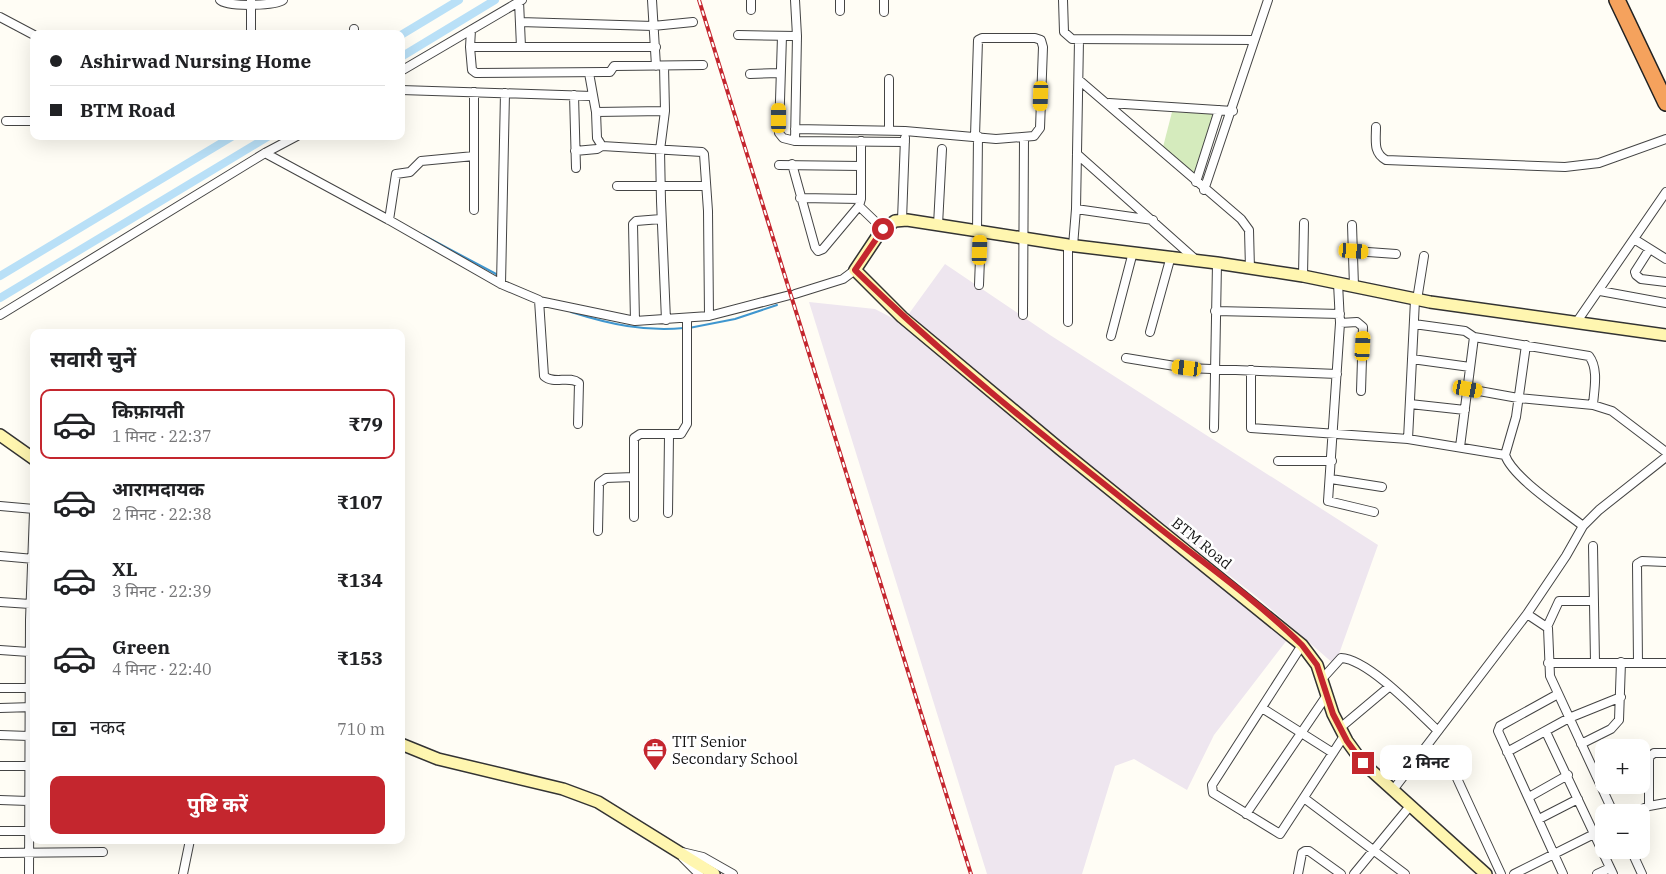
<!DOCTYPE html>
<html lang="hi">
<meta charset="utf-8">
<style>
:root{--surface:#fff;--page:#f6f6f6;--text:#202124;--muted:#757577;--line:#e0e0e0;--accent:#c4262e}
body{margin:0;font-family:"IBM Plex Serif","Noto Sans Devanagari",serif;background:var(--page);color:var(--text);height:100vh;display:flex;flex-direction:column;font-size:19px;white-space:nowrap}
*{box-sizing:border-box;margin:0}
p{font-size:16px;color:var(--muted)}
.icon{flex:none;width:28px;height:28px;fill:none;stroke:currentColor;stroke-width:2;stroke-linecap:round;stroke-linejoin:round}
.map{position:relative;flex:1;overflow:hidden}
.panel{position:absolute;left:30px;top:329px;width:375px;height:515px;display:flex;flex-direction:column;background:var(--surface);border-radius:10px;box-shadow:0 5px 20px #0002}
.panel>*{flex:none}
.banner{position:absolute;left:30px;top:30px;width:375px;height:110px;border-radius:10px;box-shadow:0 5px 20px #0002;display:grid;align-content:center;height:110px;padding:0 20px;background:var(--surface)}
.fabs{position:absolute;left:1595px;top:739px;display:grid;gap:10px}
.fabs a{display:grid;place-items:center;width:55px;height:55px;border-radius:10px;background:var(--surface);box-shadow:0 5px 20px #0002;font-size:25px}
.end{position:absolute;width:22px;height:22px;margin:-11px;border:6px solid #c4262e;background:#fff;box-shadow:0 0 0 2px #fff}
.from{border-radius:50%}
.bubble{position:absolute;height:35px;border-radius:10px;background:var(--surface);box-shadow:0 5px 20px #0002;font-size:16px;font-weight:700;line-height:35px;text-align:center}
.car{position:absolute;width:15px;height:30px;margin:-15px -8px;border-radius:6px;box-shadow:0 0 4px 1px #0007;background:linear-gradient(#f5c518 24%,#345 0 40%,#f5c518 0 76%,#345 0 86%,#f5c518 0)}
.banner b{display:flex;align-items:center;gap:18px;height:48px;font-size:19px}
.banner b+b{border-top:1px solid var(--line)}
.banner i{width:12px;height:12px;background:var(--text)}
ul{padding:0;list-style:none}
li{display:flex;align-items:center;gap:15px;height:70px;margin:0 10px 8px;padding:0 10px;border:2px solid transparent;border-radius:10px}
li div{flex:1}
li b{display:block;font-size:19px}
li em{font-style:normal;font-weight:700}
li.on{border-color:var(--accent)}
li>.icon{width:45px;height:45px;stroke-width:1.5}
h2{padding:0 20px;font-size:22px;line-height:60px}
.pay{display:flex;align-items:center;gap:12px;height:55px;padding:0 20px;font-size:19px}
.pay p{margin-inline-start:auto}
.button{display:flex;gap:10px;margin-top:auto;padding:10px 20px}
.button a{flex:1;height:58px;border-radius:10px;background:var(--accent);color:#fff;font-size:20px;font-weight:700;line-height:58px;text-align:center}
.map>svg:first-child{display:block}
.industrial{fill:#eee6ef}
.green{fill:#d5ebbd}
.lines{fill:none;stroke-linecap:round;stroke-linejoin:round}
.stream{stroke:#3f96cf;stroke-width:2}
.canal{stroke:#b9e0f7;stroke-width:8}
.street-casing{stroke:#444;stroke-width:10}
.secondary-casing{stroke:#333;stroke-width:14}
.highway-casing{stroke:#222;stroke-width:18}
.street{stroke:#fff;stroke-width:8}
.secondary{stroke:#fff6b0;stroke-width:11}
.highway{stroke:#f5a25d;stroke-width:15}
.rail-casing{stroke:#c4262e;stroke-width:4}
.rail{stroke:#fff;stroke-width:2;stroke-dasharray:5.5;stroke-linecap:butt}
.route{stroke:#c4262e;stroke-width:6}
.labels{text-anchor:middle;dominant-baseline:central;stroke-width:5;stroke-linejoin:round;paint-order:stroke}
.street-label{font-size:15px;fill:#111;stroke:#fff}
.poi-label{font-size:15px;fill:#111;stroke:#fff;text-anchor:start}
</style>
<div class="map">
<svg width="1666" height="874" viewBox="0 0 1666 874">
<rect width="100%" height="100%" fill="#fffdf5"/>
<!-- industrial -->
<path class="industrial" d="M 945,264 L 1050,335 L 1378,545 L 1335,665 L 1257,597 L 1053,437 L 908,315 Z
M 809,302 L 875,309 L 898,321 L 1287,640 L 1214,735 L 1187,790 L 1134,759 L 1115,766 L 1082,874 L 987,874 Z"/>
<!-- green -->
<path class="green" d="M 1172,112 L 1214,114 L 1195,174 L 1163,147 Z"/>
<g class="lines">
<!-- stream -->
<path class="stream" d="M 423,235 L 498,275
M 571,312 C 609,324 645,332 684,328
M 689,328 L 735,319 L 777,305"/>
<!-- canal -->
<path class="canal" d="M 401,35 L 459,0
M 401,57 L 495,0
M 0,276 L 233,136
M 0,298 L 269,136"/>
<defs>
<path id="street" d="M 220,0 C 226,7 275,6 283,0
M 251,0 L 251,34
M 652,0 L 656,66
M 795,0 L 797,36 L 795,141
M 884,0 L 884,12
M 1063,0 L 1064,32 L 1072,39 L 1254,40
M 519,1 L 521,47
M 751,10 L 751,0
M 840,11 L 840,0
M 0,17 L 34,35
M 520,22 L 653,26 L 693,22
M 471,30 L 470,47 L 656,47
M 354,34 L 354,29
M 738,35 L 797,36
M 782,36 L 779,133 L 783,138 L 795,141 L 905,142
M 470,47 L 472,70 L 476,73 L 605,72 L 610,72 L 614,66 L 703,65
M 664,66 L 665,111 L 660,150 L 661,201 L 666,320
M 401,71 L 522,0
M 589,73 L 596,112 L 597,138 L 602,146 L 702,152 L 704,154 L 708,211 L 709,316
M 750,74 L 779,73
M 889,79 L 889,130
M 1079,80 L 1241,219 L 1249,230 L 1250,269
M 401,90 L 592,96
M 474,92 L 474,210
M 574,95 L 576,168
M 1109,103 L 1233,111
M 596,112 L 665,111
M 6,121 L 34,121
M 1376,127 C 1376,141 1373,153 1386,160 L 1565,167 L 1599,163 L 1666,139
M 795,129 L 905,131 L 996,139 L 1034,136 L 1040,128 L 1043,47 L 1041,40 L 1035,38 L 982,38 L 978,40 L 975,136
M 861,141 L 861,199 L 859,206 L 883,229
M 575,151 L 597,149 L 602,146
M 265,153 L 389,220 L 501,284 L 539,300 L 544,376 C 554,385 569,375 579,383 L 578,424
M 1077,154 L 1195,259
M 792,164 L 815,247 L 818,251 L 823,249 L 859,206
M 779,165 L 861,166
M 1196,182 L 1219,110
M 617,186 L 706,186
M 1204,190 L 1268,0
M 800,198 L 861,199
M 1076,209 L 1153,220
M 389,220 L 396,174 L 410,172 L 421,161 L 474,156
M 902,220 L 905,138
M 938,225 L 942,149
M 1352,225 L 1354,286
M 977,231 L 978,136
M 1634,239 L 1666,259
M 1073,246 L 1076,209 L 1079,40
M 1649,250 L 1635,272 L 1636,275 L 1641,279 L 1666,282
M 1354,251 L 1396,254
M 1303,276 L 1304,223
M 1338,283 L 1340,323 L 1328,501 L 1374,512
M 501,284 L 505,93
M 979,285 L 981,232
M 1600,291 L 1666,303
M 795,294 L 843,279 L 855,270
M 1417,300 L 1424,256
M 539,301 L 635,321 L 709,316 L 790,295
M 1215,311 L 1340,314
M 0,315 L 265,153 L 297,136
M 1023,315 L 1024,138
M 635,321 L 633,224 L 636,221 L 661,219
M 1068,322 L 1068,245
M 1340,323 L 1357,322 L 1363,327 L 1361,391
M 1576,323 L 1666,192
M 1414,324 L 1465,331 L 1474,337 L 1589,356 C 1599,369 1594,390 1593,405
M 1150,332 L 1171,256
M 1111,336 L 1133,252
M 1126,358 L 1187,368 L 1337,374
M 1412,359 L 1470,367
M 1251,370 L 1251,428 L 1408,439 L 1505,455 C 1513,478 1563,510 1583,526
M 1468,389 L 1518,398 L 1593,405 L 1612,411 L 1666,452
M 1410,404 L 1465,410
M 1214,428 L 1217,263
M 1408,439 L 1415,300
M 1460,447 L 1474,337
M 1505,455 L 1516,417 L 1526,345
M 1278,461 L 1332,461
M 1331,479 L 1382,487
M 0,506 L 34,509
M 668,513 L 669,436
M 634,517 L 634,438 L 640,434 L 681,434 L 687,424 L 687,319
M 598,531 L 599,483 L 606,478 L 634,477
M 1593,546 L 1595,662
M 0,556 L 34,559
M 0,602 L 30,604
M 1527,614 L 1548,628 L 1550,676 L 1613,812
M 1547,627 L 1559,601 L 1594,601
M 1302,645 L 1212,785 L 1213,793 L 1280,834 L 1344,736
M 0,650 L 29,652
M 1548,663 L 1666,663
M 1638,663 L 1637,564 L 1642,561 L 1666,562
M 1322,679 L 1341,658 C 1368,659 1418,712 1438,731
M 0,688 L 29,688
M 1558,694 L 1500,726 L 1498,731 L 1563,874
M 0,708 L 33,707
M 1262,708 L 1333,753
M 1340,728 L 1390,686
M 1546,732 L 1613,874
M 0,735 L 29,736
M 1581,744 L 1611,729 L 1619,720 L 1621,662
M 1507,752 L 1569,718 L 1621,697
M 0,766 L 29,766
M 1455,774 L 1501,874
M 1393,790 L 1527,614 L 1566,556 L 1583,526 L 1599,510 L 1666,457
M 1529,797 L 1568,775
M 1304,798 L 1405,874
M 0,800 L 28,801
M 1649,806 L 1649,757 L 1654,753 L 1666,753
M 1635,812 L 1649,806 L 1666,803
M 1246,814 L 1327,695
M 1539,819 L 1578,799
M 0,831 L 28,831
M 1631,850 L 1642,874
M 682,852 L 703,857 L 733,874
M 0,853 L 103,852
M 683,858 L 699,874
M 29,874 L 30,620 L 34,512
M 183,874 L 190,840
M 1298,874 L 1302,853 L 1305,851 L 1309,851 L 1341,874
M 1354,874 L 1410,806
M 1514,874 L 1604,829
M 1597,874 L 1610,868"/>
<path id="secondary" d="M 0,435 L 34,459
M 401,744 L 438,759 L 563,789 L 598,802 L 714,874
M 1486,874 L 1363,763 L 1347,741 L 1333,714 L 1317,665 L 1302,645 L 1060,449 L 902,317 L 855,270 L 881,231 L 895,221 L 907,220 L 1068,245 L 1217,263 L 1303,276 L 1430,302 L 1666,335"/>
<path id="highway" d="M 1617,0 L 1666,103"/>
</defs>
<!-- street casing -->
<use href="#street" class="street-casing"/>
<!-- secondary casing -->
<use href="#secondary" class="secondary-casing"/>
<!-- highway casing -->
<use href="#highway" class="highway-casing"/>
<!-- street -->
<use href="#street" class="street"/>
<!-- secondary -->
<use href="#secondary" class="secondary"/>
<!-- highway -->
<use href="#highway" class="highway"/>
<defs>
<path id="rail" d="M 699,0 L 971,874"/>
</defs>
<!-- rail casing -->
<use href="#rail" class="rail-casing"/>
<!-- rail -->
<use href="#rail" class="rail"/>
</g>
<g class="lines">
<!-- route -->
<path class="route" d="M 883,229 L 855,270 C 948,361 1051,442 1153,523 C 1202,562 1258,601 1302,645 L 1317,665 L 1333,714 L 1347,741 L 1363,763"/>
</g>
<!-- icons -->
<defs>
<symbol id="office-pin" viewBox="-11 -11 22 30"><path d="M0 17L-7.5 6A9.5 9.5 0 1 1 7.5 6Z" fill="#c4262e" stroke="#fff"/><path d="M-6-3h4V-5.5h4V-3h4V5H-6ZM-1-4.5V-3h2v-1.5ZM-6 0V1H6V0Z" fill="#fff"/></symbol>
</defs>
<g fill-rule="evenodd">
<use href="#office-pin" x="641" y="736" width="28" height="38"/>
</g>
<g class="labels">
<!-- street labels -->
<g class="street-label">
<text transform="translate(1202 543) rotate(39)">BTM Road</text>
</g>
<!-- poi labels -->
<g class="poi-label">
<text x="672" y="741">TIT Senior<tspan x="672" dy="17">Secondary School</tspan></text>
</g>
</g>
</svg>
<div class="fabs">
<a>+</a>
<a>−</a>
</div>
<i class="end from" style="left:883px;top:229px"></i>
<i class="end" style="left:1363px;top:763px"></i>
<div class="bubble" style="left:1380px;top:745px;width:92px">2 मिनट</div>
<i class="car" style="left:1041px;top:96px;rotate:182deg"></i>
<i class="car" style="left:779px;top:118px;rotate:0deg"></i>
<i class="car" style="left:980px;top:250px;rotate:2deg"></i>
<i class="car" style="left:1354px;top:251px;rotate:94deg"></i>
<i class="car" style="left:1363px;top:346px;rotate:3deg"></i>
<i class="car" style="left:1187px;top:368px;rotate:277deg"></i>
<i class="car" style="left:1468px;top:389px;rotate:100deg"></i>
<div class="banner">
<b><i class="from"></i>Ashirwad Nursing Home</b>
<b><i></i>BTM Road</b>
</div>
<section class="panel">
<h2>सवारी चुनें</h2>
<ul>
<li class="on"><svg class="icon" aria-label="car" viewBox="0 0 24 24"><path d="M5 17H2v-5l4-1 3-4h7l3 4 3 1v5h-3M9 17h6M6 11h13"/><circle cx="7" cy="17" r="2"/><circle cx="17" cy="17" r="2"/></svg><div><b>किफ़ायती</b><p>1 मिनट · 22:37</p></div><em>₹79</em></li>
<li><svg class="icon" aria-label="car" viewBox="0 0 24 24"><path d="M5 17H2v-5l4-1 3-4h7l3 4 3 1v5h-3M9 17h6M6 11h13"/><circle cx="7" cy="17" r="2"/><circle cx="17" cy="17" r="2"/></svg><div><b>आरामदायक</b><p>2 मिनट · 22:38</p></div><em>₹107</em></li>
<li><svg class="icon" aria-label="car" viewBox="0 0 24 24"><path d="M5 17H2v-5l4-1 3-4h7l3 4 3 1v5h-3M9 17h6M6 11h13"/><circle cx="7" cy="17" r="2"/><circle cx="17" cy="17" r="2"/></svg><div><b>XL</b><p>3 मिनट · 22:39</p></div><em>₹134</em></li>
<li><svg class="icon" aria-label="car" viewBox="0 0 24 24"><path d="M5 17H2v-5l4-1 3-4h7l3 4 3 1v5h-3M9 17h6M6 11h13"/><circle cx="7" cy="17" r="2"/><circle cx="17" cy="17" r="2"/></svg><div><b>Green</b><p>4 मिनट · 22:40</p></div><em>₹153</em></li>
</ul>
<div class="pay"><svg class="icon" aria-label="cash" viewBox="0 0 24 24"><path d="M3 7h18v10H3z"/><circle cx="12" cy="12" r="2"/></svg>नकद<p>710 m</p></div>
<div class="button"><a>पुष्टि करें</a></div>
</section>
</div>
